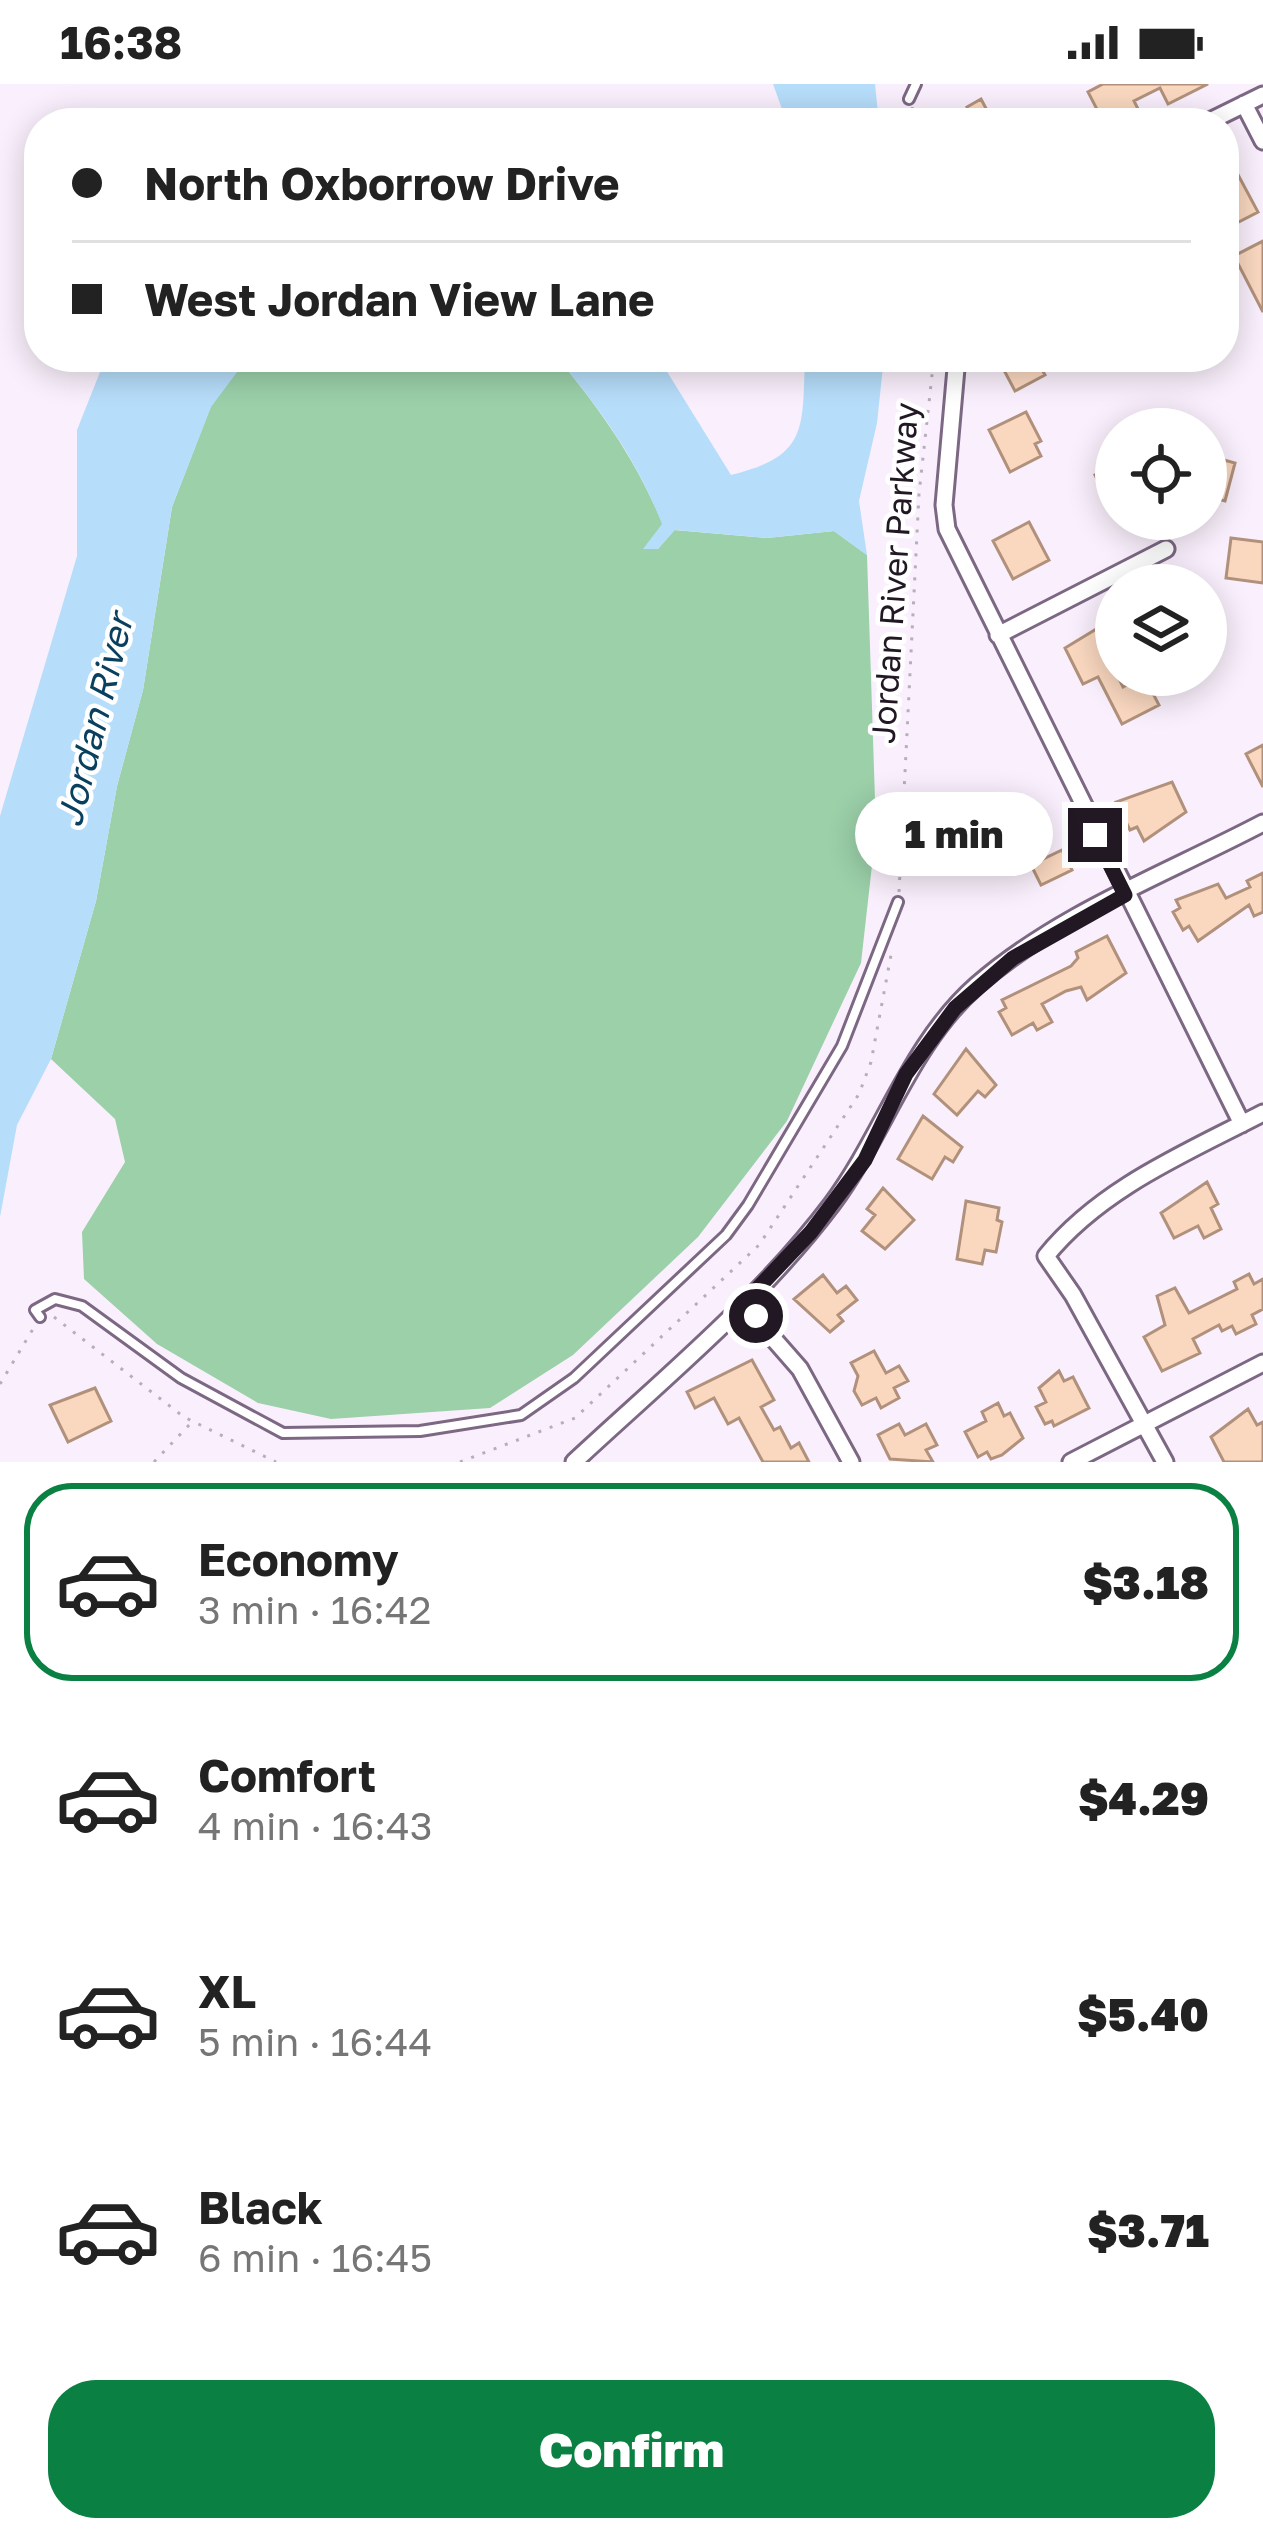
<!DOCTYPE html>
<meta charset="utf-8">
<style>
:root{--surface:#fff;--page:#f6f6f6;--text:#222;--muted:#767676;--line:#e0e0e0;--accent:#0b8043}
body{margin:0;font-family:"Golos Text",sans-serif;background:var(--page);color:var(--text);height:100vh;display:flex;flex-direction:column;font-size:45px;white-space:nowrap}
*{box-sizing:border-box;margin:0}
p{font-size:39px;color:var(--muted)}
.icon{flex:none;width:66px;height:66px;fill:none;stroke:currentColor;stroke-width:2;stroke-linecap:round;stroke-linejoin:round}
.map{position:relative;height:1378px;overflow:hidden}
.details{display:flex;flex-direction:column;background:var(--surface);flex:1}
.details>*{flex:none}
.hud{position:absolute;left:24px;top:24px;width:1215px;height:264px;border-radius:48px;box-shadow:0 6px 30px #0003;display:grid;align-content:center;height:264px;padding:0 48px;background:var(--surface)}
.fabs{position:absolute;left:1095px;top:324px;display:grid;gap:24px}
.fabs a{display:grid;place-items:center;width:132px;height:132px;border-radius:50%;background:var(--surface);box-shadow:0 6px 30px #0003;font-size:60px}
.end{position:absolute;width:54px;height:54px;margin:-27px;border:15px solid #211824;background:#fff;box-shadow:0 0 0 6px #fff}
.from{border-radius:50%}
.bubble{position:absolute;height:84px;border-radius:42px;background:var(--surface);box-shadow:0 6px 30px #0003;font-size:39px;font-weight:800;line-height:84px;text-align:center}
.hud b{display:flex;align-items:center;gap:42px;height:114px;font-size:45px}
.hud b+b{border-top:3px solid var(--line)}
.hud i{width:30px;height:30px;background:var(--text)}
ul{padding:21px 0 0;list-style:none}
li{display:flex;align-items:center;gap:36px;height:198px;margin:0 24px 18px;padding:0 24px;border:6px solid transparent;border-radius:48px}
li div{flex:1}
li b{display:block;font-size:45px}
li em{font-style:normal;font-weight:800}
li.active{border-color:var(--accent)}
li>.icon{width:108px;height:108px;stroke-width:1.5}
.primary-button{display:flex;gap:24px;margin-top:auto;padding:24px 48px}
.primary-button a{flex:1;height:138px;border-radius:48px;background:var(--accent);color:#fff;font-size:48px;font-weight:800;line-height:138px;text-align:center}
.status{display:flex;justify-content:space-between;align-items:center;height:84px;padding:0 60px;background:var(--surface);direction:ltr}
.status svg{height:33px;fill:currentColor}
.map>svg:first-child{display:block}
.green{fill:#9bd0a9}
.water{fill:#b6ddfa}
.building{fill:#fad8c0;stroke:#b1917b;stroke-width:3}
.lines{fill:none;stroke-linecap:round;stroke-linejoin:round}
.service-casing{stroke:#7d6884;stroke-width:14}
.minor-casing{stroke:#7d6884;stroke-width:21}
.path{stroke:#b8aebb;stroke-width:3;stroke-dasharray:3 9;stroke-linecap:butt}
.service{stroke:#fff;stroke-width:8}
.minor{stroke:#fff;stroke-width:15}
.route{stroke:#211824;stroke-width:15}
.labels{text-anchor:middle;dominant-baseline:central;stroke-width:9;stroke-linejoin:round;paint-order:stroke}
.street-label{font-size:33px;fill:#211824;stroke:#fff}
.water-label{font-size:36px;font-style:italic;fill:#0a405f;stroke:#fff}
</style>
<div class="status"><b>16:38</b><svg viewBox="0 0 49 12"><path d="M0 12V9h3v3zM5 12V6h3v6zM10 12V3h3v9zM15 12V0h3v12zM26 1h20v11H26zM47 4h2v5h-2z"/></svg></div>
<div class="map">
<svg width="1263" height="1378" viewBox="0 0 1263 1378">
<rect width="100%" height="100%" fill="#faf0fd"/>
<!-- green -->
<path class="green" d="M 248,273 L 550,273 L 560,277 C 603,329 637,378 663,441 L 644,465 L 658,465 L 674,446 L 767,454 L 834,447 L 867,471 L 876,746 L 861,879 L 787,1037 L 698,1153 L 573,1271 L 490,1324 L 331,1335 L 258,1319 L 157,1260 L 84,1195 L 82,1148 L 125,1078 L 115,1035 L 51,975 L 96,817 L 117,702 L 143,606 L 172,423 L 211,322 Z"/>
<!-- water -->
<path class="water" d="M 773,0 L 875,0 L 879,39 L 787,39 Z
M 106,273 L 248,273 L 211,323 L 172,423 L 143,606 L 117,702 L 96,817 L 51,975 L 17,1041 L 0,1133 L 0,732 L 77,472 L 77,346 Z
M 550,273 L 658,273 L 731,391 C 809,372 802,344 805,273 L 884,273 L 877,339 L 859,417 L 867,471 L 834,447 L 767,454 L 675,446 L 658,465 L 643,465 L 662,440 C 638,378 603,329 560,277 Z"/>
<!-- building -->
<path class="building" d="M 1103,0 L 1208,0 L 1168,20 L 1160,4 L 1134,17 L 1142,33 L 1129,39 L 1104,39 L 1088,8 Z
M 981,15 L 990,32 L 976,39 L 967,23 Z
M 1236,87 L 1258,128 L 1229,143 L 1224,93 Z
M 1263,157 L 1263,228 L 1234,172 Z
M 997,273 L 1035,273 L 1045,291 L 1015,307 Z
M 1026,328 L 1041,357 L 1035,360 L 1041,372 L 1010,388 L 989,346 Z
M 1206,371 L 1235,379 L 1225,417 L 1206,412 Z
M 1116,381 L 1116,433 L 1095,391 Z
M 1029,438 L 1049,476 L 1013,495 L 993,457 Z
M 1231,454 L 1263,458 L 1263,499 L 1226,494 Z
M 1103,541 L 1111,558 L 1103,562 L 1123,603 L 1144,592 L 1159,621 L 1122,640 L 1098,593 L 1083,600 L 1065,564 Z
M 1263,661 L 1263,703 L 1246,670 Z
M 1172,698 L 1186,728 L 1144,757 L 1137,743 L 1130,746 L 1116,718 Z
M 1062,766 L 1072,786 L 1041,801 L 1031,781 Z
M 1263,789 L 1263,828 L 1254,832 L 1249,821 L 1198,857 L 1189,842 L 1183,846 L 1173,828 L 1180,824 L 1176,816 L 1218,800 L 1226,814 L 1250,803 L 1247,797 Z
M 1107,852 L 1126,889 L 1087,916 L 1081,903 L 1066,907 L 1042,920 L 1052,938 L 1037,946 L 1033,939 L 1012,951 L 999,928 L 1006,924 L 1002,916 L 1071,882 L 1078,874 L 1076,868 Z
M 966,965 L 996,1001 L 985,1013 L 978,1007 L 957,1031 L 934,1010 Z
M 923,1032 L 962,1063 L 953,1078 L 945,1073 L 932,1095 L 898,1075 Z
M 1207,1098 L 1218,1120 L 1211,1124 L 1221,1145 L 1204,1154 L 1198,1142 L 1174,1154 L 1161,1129 Z
M 883,1104 L 914,1136 L 885,1165 L 862,1147 L 875,1131 L 867,1125 Z
M 966,1117 L 999,1124 L 997,1136 L 1002,1138 L 996,1168 L 985,1166 L 982,1180 L 957,1175 Z
M 1249,1190 L 1254,1200 L 1263,1195 L 1263,1225 L 1252,1231 L 1256,1240 L 1236,1250 L 1232,1242 L 1222,1247 L 1219,1241 L 1193,1255 L 1200,1269 L 1162,1287 L 1144,1253 L 1165,1241 L 1157,1212 L 1175,1204 L 1189,1229 L 1237,1205 L 1234,1198 Z
M 823,1191 L 837,1209 L 846,1202 L 857,1216 L 838,1231 L 843,1237 L 830,1248 L 794,1215 Z
M 874,1267 L 886,1289 L 899,1282 L 908,1297 L 894,1304 L 899,1314 L 881,1324 L 876,1314 L 862,1321 L 854,1307 L 858,1292 L 851,1279 Z
M 752,1276 L 774,1316 L 761,1323 L 774,1346 L 780,1343 L 791,1364 L 799,1359 L 809,1378 L 763,1378 L 739,1334 L 728,1340 L 714,1314 L 695,1324 L 687,1308 Z
M 1059,1287 L 1064,1297 L 1073,1293 L 1089,1324 L 1054,1342 L 1052,1337 L 1045,1340 L 1036,1323 L 1046,1318 L 1039,1304 Z
M 95,1304 L 111,1337 L 68,1358 L 50,1321 Z
M 998,1319 L 1004,1332 L 1010,1329 L 1023,1354 L 1002,1371 L 991,1375 L 987,1368 L 978,1373 L 965,1348 L 986,1337 L 982,1328 Z
M 1248,1325 L 1257,1341 L 1263,1338 L 1263,1378 L 1224,1378 L 1211,1353 Z
M 899,1340 L 905,1351 L 926,1340 L 937,1361 L 926,1366 L 933,1378 L 890,1375 L 878,1351 Z"/>
<g class="lines">
<defs>
<path id="service" d="M 909,15 L 916,0
M 40,1233 L 35,1226 L 55,1215 L 82,1222 L 181,1294 L 283,1349 L 420,1347 L 521,1331 L 574,1294 L 726,1151 L 748,1121 L 842,962 L 898,818"/>
<path id="minor" d="M 1244,20 L 1263,57
M 1206,39 L 1263,11
M 957,273 L 944,421 L 947,445 L 1242,1040
M 998,551 L 1166,465
M 743,1220 L 800,1285 L 851,1378
M 574,1378 C 662,1296 759,1217 832,1120 C 884,1050 910,960 977,901 C 1058,830 1168,789 1263,739
M 1071,1378 L 1263,1279
M 1165,1378 L 1073,1211 L 1046,1172 C 1101,1104 1186,1069 1263,1029"/>
</defs>
<!-- service casing -->
<use href="#service" class="service-casing"/>
<!-- minor casing -->
<use href="#minor" class="minor-casing"/>
<!-- path -->
<path class="path" d="M 912,23 L 915,39
M 899,808 L 919,410 L 934,273
M 54,1233 L 184,1333 L 276,1378
M 0,1300 L 33,1245
M 154,1378 L 191,1339
M 460,1378 L 575,1334 L 759,1161 L 859,1010 L 871,978 L 891,871"/>
<!-- service -->
<use href="#service" class="service"/>
<!-- minor -->
<use href="#minor" class="minor"/>
</g>
<g class="lines">
<!-- route -->
<path class="route" d="M 756,1232 L 743,1220 L 811,1148 L 865,1076 L 906,990 L 955,924 L 1013,874 L 1125,811 L 1095,751"/>
</g>
<g class="labels">
<!-- street labels -->
<g class="street-label">
<text transform="translate(894 489) rotate(-86)">Jordan River Parkway</text>
</g>
<!-- water labels -->
<g class="water-label">
<text transform="translate(94 636) rotate(-76)">Jordan River</text>
</g>
</g>
</svg>
<div class="fabs">
<a><svg class="icon" aria-label="locate" viewBox="0 0 24 24"><circle cx="12" cy="12" r="6"/><path d="M12 2v4M12 18v4M2 12h4M18 12h4"/></svg></a>
<a><svg class="icon" aria-label="layers" viewBox="0 0 24 24"><path d="M12 4l9 5-9 5-9-5zM3 14l9 5 9-5"/></svg></a>
</div>
<i class="end from" style="left:756px;top:1232px"></i>
<i class="end" style="left:1095px;top:751px"></i>
<div class="bubble" style="left:855px;top:708px;width:198px">1 min</div>
<div class="hud">
<b><i class="from"></i>North Oxborrow Drive</b>
<b><i></i>West Jordan View Lane</b>
</div>
</div>
<section class="details">
<ul>
<li class="active"><svg class="icon" aria-label="car" viewBox="0 0 24 24"><path d="M5 17H2v-5l4-1 3-4h7l3 4 3 1v5h-3M9 17h6M6 11h13"/><circle cx="7" cy="17" r="2"/><circle cx="17" cy="17" r="2"/></svg><div><b>Economy</b><p>3 min · 16:42</p></div><em>$3.18</em></li>
<li><svg class="icon" aria-label="car" viewBox="0 0 24 24"><path d="M5 17H2v-5l4-1 3-4h7l3 4 3 1v5h-3M9 17h6M6 11h13"/><circle cx="7" cy="17" r="2"/><circle cx="17" cy="17" r="2"/></svg><div><b>Comfort</b><p>4 min · 16:43</p></div><em>$4.29</em></li>
<li><svg class="icon" aria-label="car" viewBox="0 0 24 24"><path d="M5 17H2v-5l4-1 3-4h7l3 4 3 1v5h-3M9 17h6M6 11h13"/><circle cx="7" cy="17" r="2"/><circle cx="17" cy="17" r="2"/></svg><div><b>XL</b><p>5 min · 16:44</p></div><em>$5.40</em></li>
<li><svg class="icon" aria-label="car" viewBox="0 0 24 24"><path d="M5 17H2v-5l4-1 3-4h7l3 4 3 1v5h-3M9 17h6M6 11h13"/><circle cx="7" cy="17" r="2"/><circle cx="17" cy="17" r="2"/></svg><div><b>Black</b><p>6 min · 16:45</p></div><em>$3.71</em></li>
</ul>
<div class="primary-button"><a>Confirm</a></div>
</section>
